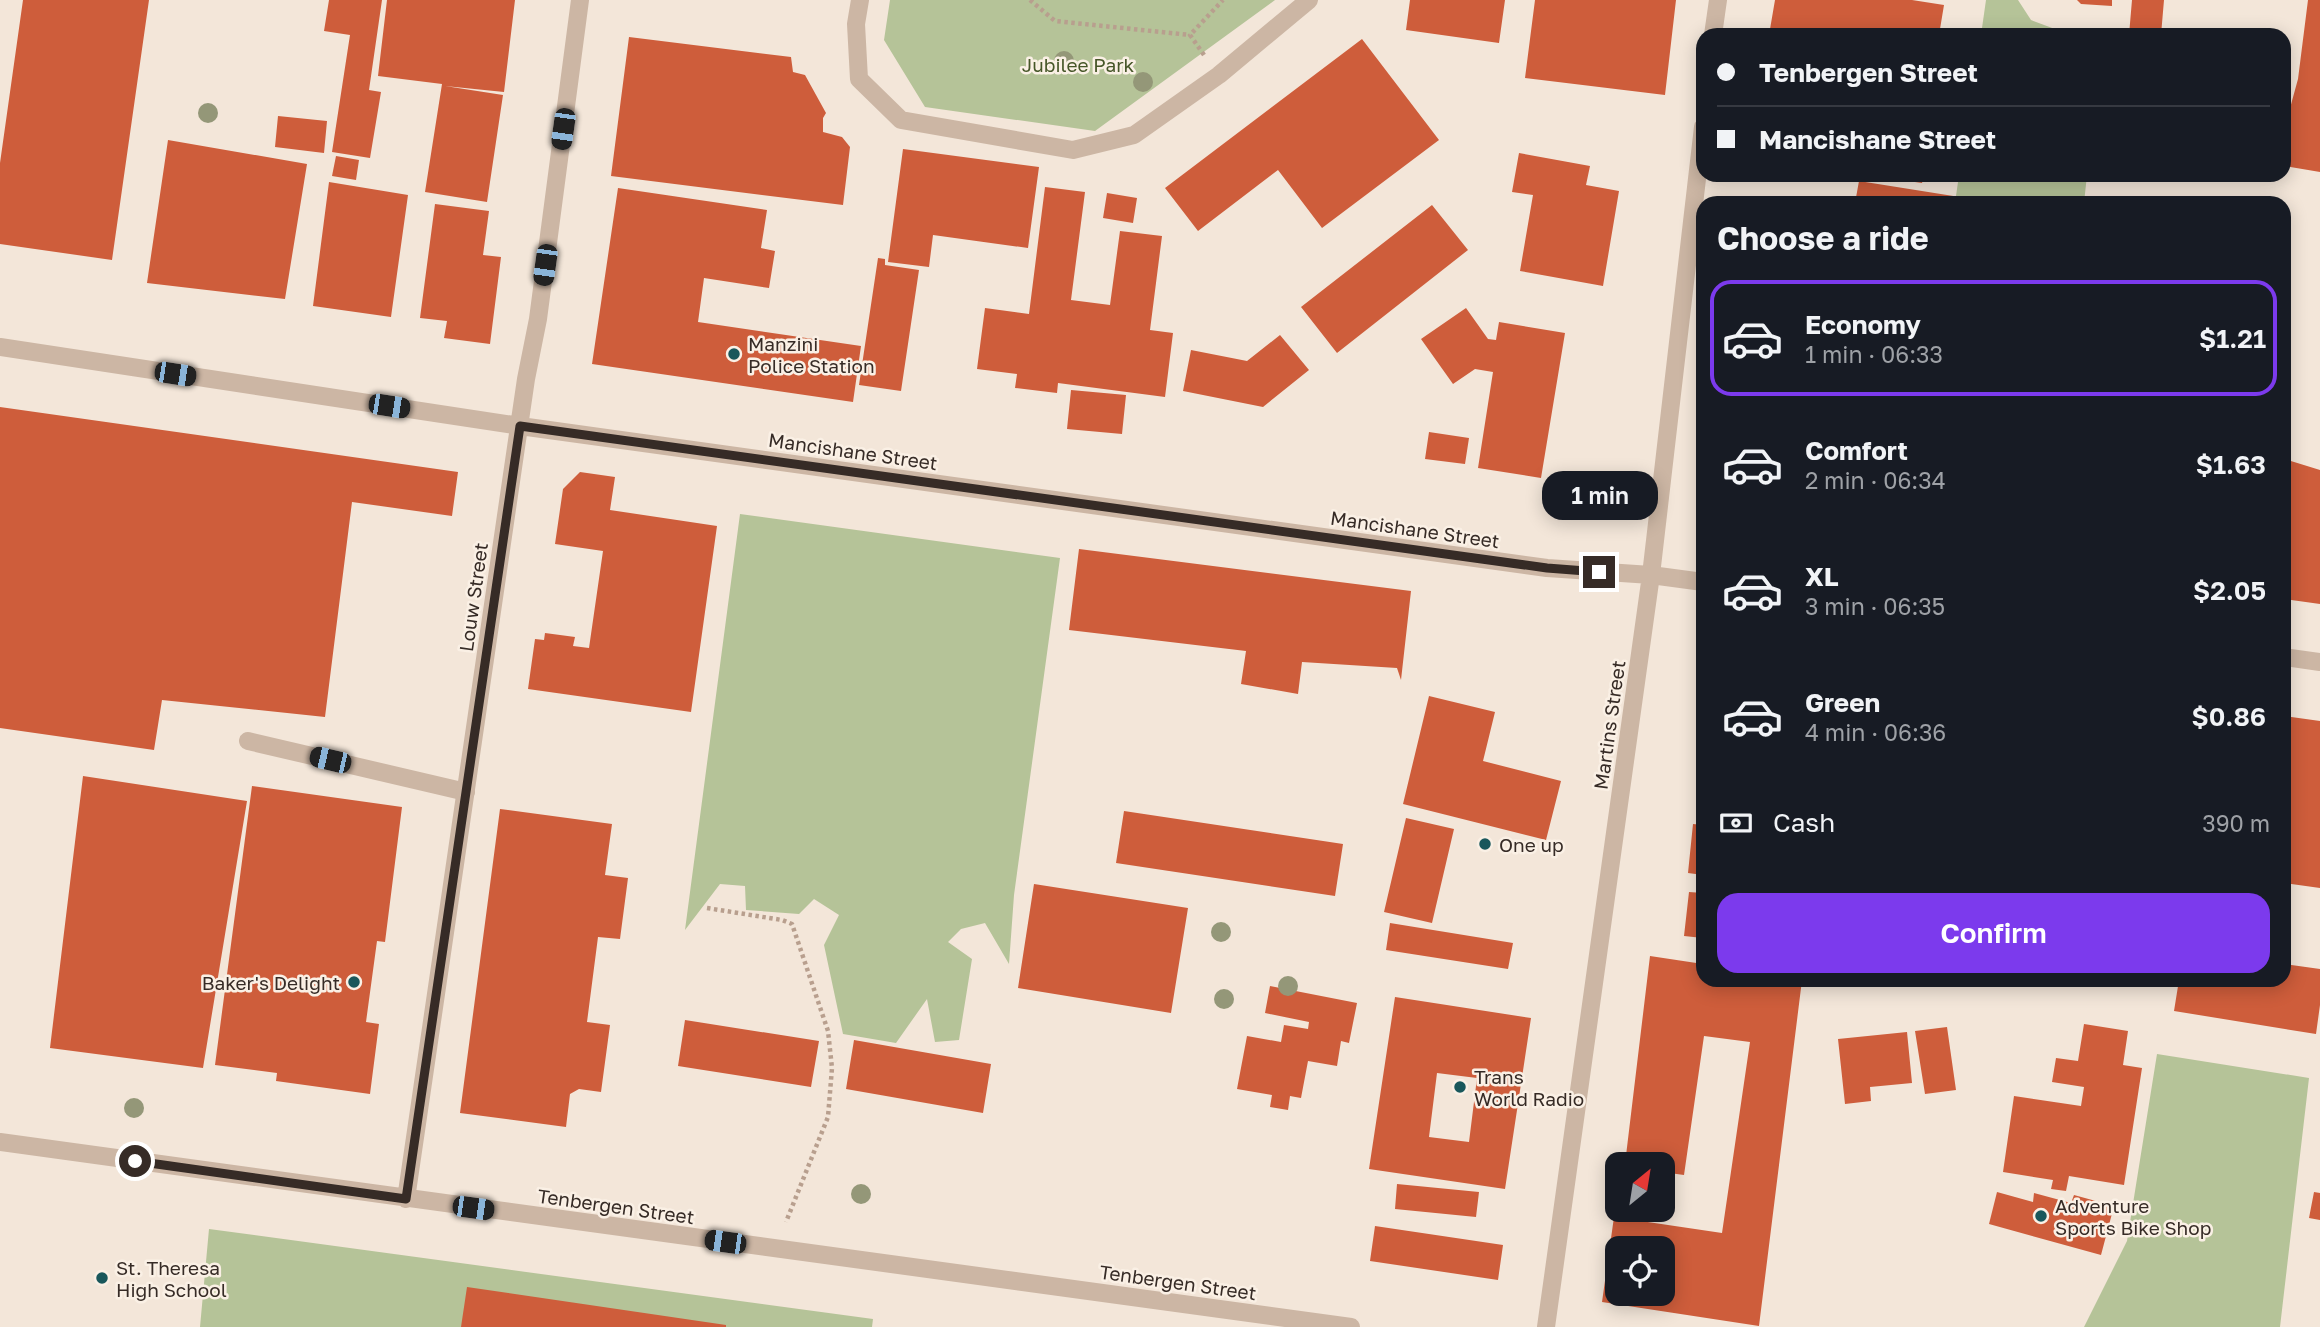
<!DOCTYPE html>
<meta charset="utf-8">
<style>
:root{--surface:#171b24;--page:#20242c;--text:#f1f3f6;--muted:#9ea1a6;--line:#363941;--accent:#7c3aed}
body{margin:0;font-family:"Golos Text",sans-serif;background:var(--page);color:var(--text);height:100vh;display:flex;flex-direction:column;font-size:26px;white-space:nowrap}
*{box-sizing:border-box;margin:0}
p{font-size:23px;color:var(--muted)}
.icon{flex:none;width:38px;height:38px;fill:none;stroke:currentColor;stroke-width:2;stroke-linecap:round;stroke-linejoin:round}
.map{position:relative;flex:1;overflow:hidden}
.sheet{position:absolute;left:1696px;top:196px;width:595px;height:791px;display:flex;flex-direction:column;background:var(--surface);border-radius:21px;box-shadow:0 4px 18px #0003}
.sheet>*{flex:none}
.banner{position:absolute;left:1696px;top:28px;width:595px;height:154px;border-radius:21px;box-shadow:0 4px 18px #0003;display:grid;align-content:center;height:154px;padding:0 21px;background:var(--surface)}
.needle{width:46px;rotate:30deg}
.fabs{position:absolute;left:1605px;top:1152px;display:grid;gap:14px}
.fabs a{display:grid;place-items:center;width:70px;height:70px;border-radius:14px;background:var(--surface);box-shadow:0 4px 18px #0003;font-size:35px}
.end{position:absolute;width:32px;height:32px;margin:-16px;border:9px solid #362b26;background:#fff;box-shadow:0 0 0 4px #fff}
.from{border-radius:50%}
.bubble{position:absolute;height:49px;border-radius:21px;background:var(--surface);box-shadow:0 4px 18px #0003;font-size:23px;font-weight:600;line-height:49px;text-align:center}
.car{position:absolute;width:21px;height:42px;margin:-21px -10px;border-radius:9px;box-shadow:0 0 5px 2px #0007;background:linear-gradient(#222 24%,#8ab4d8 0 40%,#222 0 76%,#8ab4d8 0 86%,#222 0)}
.banner b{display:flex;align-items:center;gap:24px;height:66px;font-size:26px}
.banner b+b{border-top:2px solid var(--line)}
.banner i{width:18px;height:18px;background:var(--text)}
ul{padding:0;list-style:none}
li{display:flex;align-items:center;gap:21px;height:116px;margin:0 14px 10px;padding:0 7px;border:4px solid transparent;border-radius:21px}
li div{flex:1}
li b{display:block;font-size:26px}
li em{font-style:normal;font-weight:600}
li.on{border-color:var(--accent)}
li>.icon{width:63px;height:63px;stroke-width:1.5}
h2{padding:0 21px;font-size:32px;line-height:84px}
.pay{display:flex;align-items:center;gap:18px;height:77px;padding:0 21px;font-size:26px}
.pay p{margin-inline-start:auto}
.cta{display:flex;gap:14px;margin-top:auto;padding:14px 21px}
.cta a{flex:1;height:80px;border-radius:21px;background:var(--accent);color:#fff;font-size:28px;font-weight:600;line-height:80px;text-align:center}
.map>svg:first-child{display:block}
.green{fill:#b5c398}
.building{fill:#ce5d3b;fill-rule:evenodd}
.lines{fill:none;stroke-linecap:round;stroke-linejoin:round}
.path{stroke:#b89f8e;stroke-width:4.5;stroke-dasharray:3.5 3.5;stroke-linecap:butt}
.lane{stroke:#ccb6a4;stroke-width:18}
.street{stroke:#ccb6a4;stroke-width:18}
.tree{fill:#949778}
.route{stroke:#362b26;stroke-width:9}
.poi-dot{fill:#19575b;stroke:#faf0e5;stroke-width:2.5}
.labels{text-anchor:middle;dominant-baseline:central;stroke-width:5;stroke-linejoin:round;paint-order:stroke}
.park-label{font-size:19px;fill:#465628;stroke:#faf0e5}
.poi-label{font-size:19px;fill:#362b26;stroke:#faf0e5;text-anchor:start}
.street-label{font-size:19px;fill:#362b26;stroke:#faf0e5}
</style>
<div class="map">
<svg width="2320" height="1327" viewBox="0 0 2320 1327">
<rect width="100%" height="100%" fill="#f3e6d9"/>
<!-- green -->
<path class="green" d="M 890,0 L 1275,0 L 1095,131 L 925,107 L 884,40 Z
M 1986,0 L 2018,0 L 2031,20 L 2071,35 L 1981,35 Z
M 1959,175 L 2087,175 L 2084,203 L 1955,203 Z
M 740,514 L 1060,558 L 1014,895 L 1009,964 L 985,923 L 961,929 L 948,942 L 972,959 L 959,1040 L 935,1042 L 927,999 L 896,1043 L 843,1034 L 824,945 L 839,915 L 814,899 L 799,914 L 746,910 L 745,886 L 720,884 L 685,930 Z
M 2157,1054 L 2309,1078 L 2280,1327 L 2084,1327 L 2127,1241 Z
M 209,1229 L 873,1319 L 872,1327 L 200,1327 Z"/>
<!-- building -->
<path class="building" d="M 23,0 L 149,0 L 112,260 L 0,244 L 0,163 Z
M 329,0 L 382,0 L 369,90 L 381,92 L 370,158 L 332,152 L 350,35 L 324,31 Z
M 387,0 L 515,0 L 504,92 L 445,86 L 503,95 L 487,202 L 425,192 L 442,84 L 378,76 Z
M 1410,0 L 1505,0 L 1499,43 L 1406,30 Z
M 1535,0 L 1676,0 L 1665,95 L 1525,78 Z
M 1775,0 L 1912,0 L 1944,5 L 1939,35 L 1769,35 Z
M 2077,0 L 2112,0 L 2112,6 L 2081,4 Z
M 2132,0 L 2164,0 L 2161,35 L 2129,35 Z
M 2308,0 L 2320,0 L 2320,172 L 2284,166 L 2284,130 L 2298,79 Z
M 629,37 L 791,57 L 793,72 L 805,75 L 826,113 L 823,118 L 823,132 L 842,137 L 850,147 L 843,205 L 611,176 Z
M 1362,39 L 1439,140 L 1322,228 L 1278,170 L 1198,231 L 1165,188 Z
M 278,116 L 327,121 L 324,153 L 275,147 Z
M 168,140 L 307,164 L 285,299 L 147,283 Z
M 903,149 L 1039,167 L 1028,248 L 933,235 L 929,267 L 888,262 Z
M 1519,153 L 1590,166 L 1586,185 L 1619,191 L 1603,286 L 1520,271 L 1533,195 L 1512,192 Z
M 336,156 L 359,160 L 356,180 L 332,176 Z
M 1887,175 L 1924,175 L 1922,183 L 1887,178 Z
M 1859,181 L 1991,202 L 1990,203 L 1855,203 Z
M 329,182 L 408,195 L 391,317 L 313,306 Z
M 1045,187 L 1085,192 L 1071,300 L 1110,305 L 1120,231 L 1162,236 L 1150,330 L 1173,333 L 1165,397 L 1058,383 L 1057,393 L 1015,388 L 1017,374 L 977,369 L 985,308 L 1029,314 Z
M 618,188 L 767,210 L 761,248 L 775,251 L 769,288 L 704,278 L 698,322 L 861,346 L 853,402 L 592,364 Z
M 1107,193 L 1137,198 L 1133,223 L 1103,218 Z
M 435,204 L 489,211 L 483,255 L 501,257 L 490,344 L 444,338 L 447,321 L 420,318 Z
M 1432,205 L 1468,250 L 1337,353 L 1301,307 Z
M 878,258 L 885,259 L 885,265 L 919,270 L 901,391 L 859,385 Z
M 1466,308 L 1488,339 L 1496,340 L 1499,322 L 1565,333 L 1541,478 L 1478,468 L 1493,372 L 1475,369 L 1453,384 L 1421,339 Z
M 1280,335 L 1309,370 L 1263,407 L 1183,391 L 1191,350 L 1247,361 Z
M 1071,390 L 1126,395 L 1122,434 L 1067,429 Z
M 0,407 L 458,472 L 452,516 L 352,502 L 325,717 L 162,700 L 154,750 L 0,728 Z
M 1429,432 L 1469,438 L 1465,464 L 1425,459 Z
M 2284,459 L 2320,470 L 2320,604 L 2284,599 Z
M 580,472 L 615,477 L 610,510 L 717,526 L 691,712 L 528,689 L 535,639 L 544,640 L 545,633 L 575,637 L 573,646 L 589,648 L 603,551 L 555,544 L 563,489 Z
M 1079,549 L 1411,591 L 1401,680 L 1397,668 L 1302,662 L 1298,694 L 1241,684 L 1246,651 L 1069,630 Z
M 1429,696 L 1495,712 L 1483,761 L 1561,781 L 1546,840 L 1403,804 Z
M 2284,716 L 2320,721 L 2320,888 L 2284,883 Z
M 83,776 L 247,801 L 203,1068 L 50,1048 Z
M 252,786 L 402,807 L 385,942 L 377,941 L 366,1022 L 379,1024 L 370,1094 L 276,1081 L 277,1073 L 215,1065 Z
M 500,809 L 612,824 L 605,875 L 628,878 L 620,939 L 598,937 L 587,1022 L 610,1025 L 601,1092 L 579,1089 L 570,1094 L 566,1127 L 460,1113 Z
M 1124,811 L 1343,844 L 1335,896 L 1116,863 Z
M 1406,818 L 1454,829 L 1432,923 L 1384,912 Z
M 1693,824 L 1703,825 L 1703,875 L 1688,873 Z
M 1034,884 L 1188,908 L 1171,1013 L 1018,988 Z
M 1689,892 L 1703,893 L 1703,938 L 1684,936 Z
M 1390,923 L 1513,943 L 1508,969 L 1386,950 Z
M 1650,956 L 1703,964 L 1703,980 L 1802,980 L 1759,1326 L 1602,1302 L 1614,1217 L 1722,1233 L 1750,1042 L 1704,1036 L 1684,1175 L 1662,1172 L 1662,1164 L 1625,1164 ZM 1617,1248 L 1662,1248 L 1662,1293 L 1617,1293 Z
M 2284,964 L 2320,969 L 2320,1005 L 2316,1034 L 2174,1011 L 2179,980 L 2284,980 Z
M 1270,986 L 1357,1003 L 1349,1043 L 1341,1041 L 1337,1066 L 1308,1061 L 1301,1098 L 1290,1096 L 1288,1110 L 1270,1107 L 1272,1095 L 1237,1089 L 1247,1036 L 1281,1042 L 1284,1025 L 1308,1029 L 1309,1022 L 1265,1013 Z
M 1395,997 L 1531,1018 L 1505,1189 L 1369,1169 ZM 1437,1073 L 1477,1078 L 1469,1142 L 1429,1137 Z
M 685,1020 L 819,1041 L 811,1087 L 678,1066 Z
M 2084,1024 L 2128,1031 L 2123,1065 L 2142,1068 L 2124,1185 L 2069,1176 L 2066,1191 L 2051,1189 L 2053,1180 L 2003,1172 L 2014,1096 L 2081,1106 L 2084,1087 L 2052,1082 L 2056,1058 L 2078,1061 Z
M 1947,1027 L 1956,1090 L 1925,1094 L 1915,1031 Z
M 1907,1032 L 1912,1083 L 1870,1087 L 1871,1101 L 1845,1104 L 1838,1039 Z
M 854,1040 L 991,1064 L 983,1113 L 846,1089 Z
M 1397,1184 L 1479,1192 L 1476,1217 L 1395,1209 Z
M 1997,1192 L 2033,1202 L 2034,1193 L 2071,1203 L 2074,1195 L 2114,1206 L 2101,1255 L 1989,1224 Z
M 2314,1192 L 2320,1193 L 2320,1220 L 2309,1218 Z
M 1375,1226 L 1503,1245 L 1498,1280 L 1370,1261 Z
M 467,1287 L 726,1325 L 726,1327 L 461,1327 Z"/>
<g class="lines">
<!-- path -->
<path class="path" d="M 1030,0 L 1055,21 L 1190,35
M 1204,55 L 1190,35 L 1223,0
M 707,908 L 782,920 L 792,924 L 828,1031 L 832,1068 L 828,1117 L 786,1222"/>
<!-- lane -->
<path class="lane" d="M 860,0 L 856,24 L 859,79 L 901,120 L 1073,150 L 1134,135 L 1219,75 L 1309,0
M 248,741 L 466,792"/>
<!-- street -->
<path class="street" d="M 1713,35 L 1718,0
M 0,347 L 520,426 L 1547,568 L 1651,575 L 1703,582
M 2284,657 L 2320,662
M 0,1142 L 1351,1327
M 406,1199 L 526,379 L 538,319 L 580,0
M 1546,1327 L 1651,575 L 1703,127"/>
</g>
<!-- trees -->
<g class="tree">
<circle cx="1064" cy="61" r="10"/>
<circle cx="1143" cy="82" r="10"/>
<circle cx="208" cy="113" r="10"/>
<circle cx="1221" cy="932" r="10"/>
<circle cx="1288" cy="986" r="10"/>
<circle cx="1224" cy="999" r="10"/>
<circle cx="134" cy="1108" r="10"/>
<circle cx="861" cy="1194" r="10"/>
</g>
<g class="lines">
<!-- route -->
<path class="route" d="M 135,1161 L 406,1199 L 520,426 L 1547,568 L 1599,572"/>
</g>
<!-- markers -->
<g class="poi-dot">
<circle cx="734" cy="354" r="7"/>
<circle cx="1485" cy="844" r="7"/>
<circle cx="354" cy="982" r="7"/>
<circle cx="1460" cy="1087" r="7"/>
<circle cx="2041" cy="1216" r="7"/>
<circle cx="102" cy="1278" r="7"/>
</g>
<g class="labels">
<!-- park labels -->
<g class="park-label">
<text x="1078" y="64">Jubilee Park</text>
</g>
<!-- poi labels -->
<g class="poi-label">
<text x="748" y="343">Manzini<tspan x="748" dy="22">Police Station</tspan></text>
<text x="1499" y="844">One up</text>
<text x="340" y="982" text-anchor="end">Baker's Delight</text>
<text x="1474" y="1076">Trans<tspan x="1474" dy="22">World Radio</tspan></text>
<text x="2055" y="1205">Adventure<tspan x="2055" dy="22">Sports Bike Shop</tspan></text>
<text x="116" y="1267">St. Theresa<tspan x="116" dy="22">High School</tspan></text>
</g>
<!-- street labels -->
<g class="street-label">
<text transform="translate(853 451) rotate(8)">Mancishane Street</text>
<text transform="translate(1415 529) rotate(8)">Mancishane Street</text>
<text transform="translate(473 597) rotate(-82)">Louw Street</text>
<text transform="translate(1609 725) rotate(-82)">Martins Street</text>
<text transform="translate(616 1206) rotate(8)">Tenbergen Street</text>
<text transform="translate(1178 1282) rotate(8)">Tenbergen Street</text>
</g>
</g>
</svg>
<div class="fabs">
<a><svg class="needle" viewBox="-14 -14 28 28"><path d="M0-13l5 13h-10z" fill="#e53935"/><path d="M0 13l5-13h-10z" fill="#9ea1a6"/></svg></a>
<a><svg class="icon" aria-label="locate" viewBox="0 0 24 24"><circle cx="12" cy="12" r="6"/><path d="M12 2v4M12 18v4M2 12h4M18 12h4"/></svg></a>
</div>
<i class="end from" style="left:135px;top:1161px"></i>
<i class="end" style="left:1599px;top:572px"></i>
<div class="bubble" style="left:1542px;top:471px;width:116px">1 min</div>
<i class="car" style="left:563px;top:129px;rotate:188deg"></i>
<i class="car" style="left:545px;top:265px;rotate:188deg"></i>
<i class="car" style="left:175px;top:374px;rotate:99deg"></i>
<i class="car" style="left:389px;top:406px;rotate:99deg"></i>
<i class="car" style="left:330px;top:760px;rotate:283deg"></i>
<i class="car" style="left:473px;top:1208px;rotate:98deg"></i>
<i class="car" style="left:725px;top:1242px;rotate:278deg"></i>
<div class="banner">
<b><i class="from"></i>Tenbergen Street</b>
<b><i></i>Mancishane Street</b>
</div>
<section class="sheet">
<h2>Choose a ride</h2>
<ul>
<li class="on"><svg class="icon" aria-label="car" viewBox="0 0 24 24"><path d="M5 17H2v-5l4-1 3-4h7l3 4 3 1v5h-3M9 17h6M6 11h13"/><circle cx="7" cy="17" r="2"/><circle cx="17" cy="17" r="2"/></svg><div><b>Economy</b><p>1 min · 06:33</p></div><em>$1.21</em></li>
<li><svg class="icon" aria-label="car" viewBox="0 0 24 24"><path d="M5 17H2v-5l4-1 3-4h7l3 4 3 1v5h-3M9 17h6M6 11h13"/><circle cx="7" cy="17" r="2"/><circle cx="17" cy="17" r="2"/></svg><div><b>Comfort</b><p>2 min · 06:34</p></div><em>$1.63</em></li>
<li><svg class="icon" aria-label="car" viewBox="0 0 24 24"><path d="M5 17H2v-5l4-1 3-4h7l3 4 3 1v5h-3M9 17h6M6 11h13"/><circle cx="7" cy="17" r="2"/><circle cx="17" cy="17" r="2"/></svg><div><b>XL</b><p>3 min · 06:35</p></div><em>$2.05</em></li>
<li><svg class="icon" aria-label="car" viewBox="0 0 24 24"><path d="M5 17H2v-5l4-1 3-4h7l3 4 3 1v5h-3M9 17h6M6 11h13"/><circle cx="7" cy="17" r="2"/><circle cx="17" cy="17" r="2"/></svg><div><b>Green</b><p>4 min · 06:36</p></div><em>$0.86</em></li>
</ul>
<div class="pay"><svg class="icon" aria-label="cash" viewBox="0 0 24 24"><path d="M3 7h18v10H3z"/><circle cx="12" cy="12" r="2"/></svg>Cash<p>390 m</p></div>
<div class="cta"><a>Confirm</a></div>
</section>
</div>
